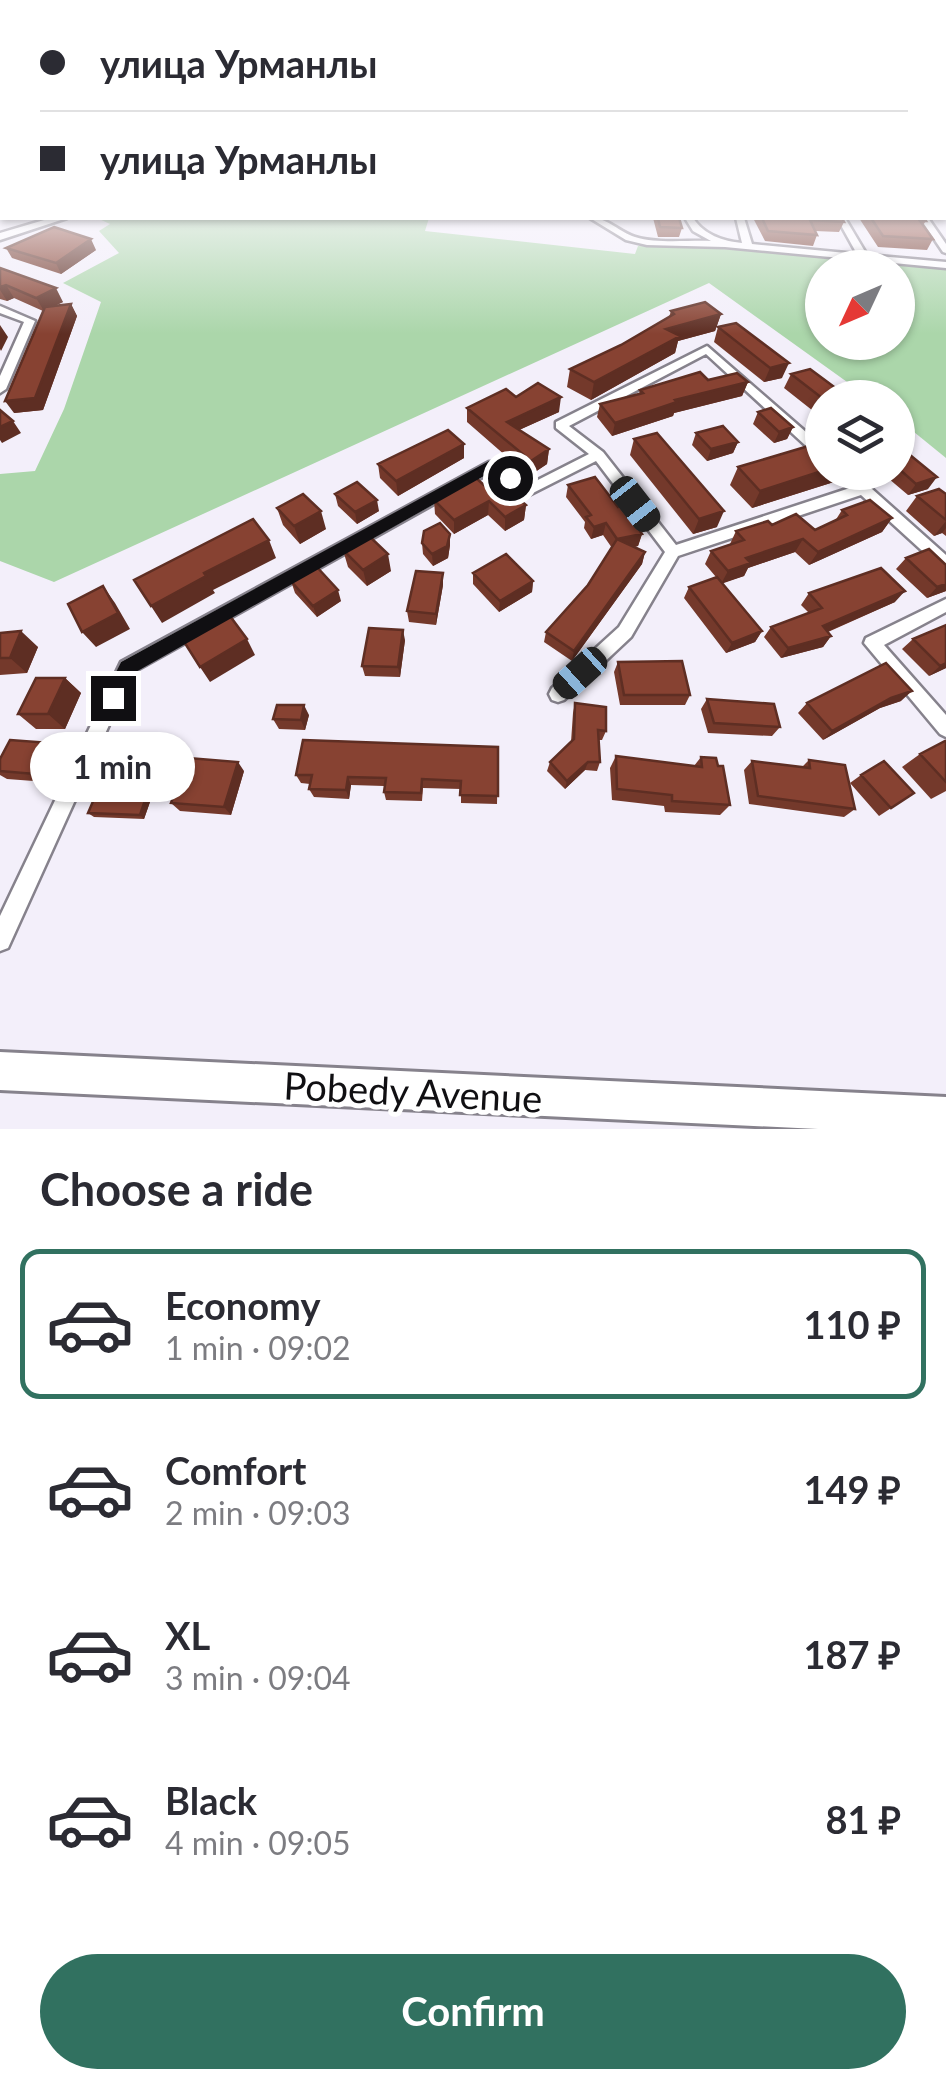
<!DOCTYPE html>
<meta charset="utf-8">
<style>
:root{--surface:#fff;--page:#f2f2f3;--text:#2b2b33;--muted:#7c7c81;--line:#e1e1e2;--accent:#317160}
body{margin:0;font-family:Lato,sans-serif;background:var(--page);color:var(--text);height:100vh;display:flex;flex-direction:column;font-size:38px;white-space:nowrap}
*{box-sizing:border-box;margin:0}
p{font-size:32px;color:var(--muted)}
.icon{flex:none;width:55px;height:55px;fill:none;stroke:currentColor;stroke-width:2;stroke-linecap:round;stroke-linejoin:round}
.map{position:relative;height:1129px;overflow:hidden}
.sheet{display:flex;flex-direction:column;background:var(--surface);flex:1}
.sheet>*{flex:none}
.top-card{position:absolute;left:0px;top:0px;width:948px;height:220px;box-shadow:0 2px 8px #0004;display:grid;align-content:center;height:220px;padding:0 40px;background:var(--surface)}
.needle{width:65px;rotate:226deg}
.tools{position:absolute;left:805px;top:250px;display:grid;gap:20px}
.tools a{display:grid;place-items:center;width:110px;height:110px;border-radius:50%;background:var(--surface);box-shadow:0 2px 8px #0004;font-size:50px}
.end{position:absolute;width:45px;height:45px;margin:-22px;border:12px solid #100f12;background:#fff;box-shadow:0 0 0 5px #fff}
.from{border-radius:50%}
.bubble{position:absolute;height:70px;border-radius:35px;background:var(--surface);box-shadow:0 2px 8px #0004;font-size:32px;font-weight:700;line-height:70px;text-align:center}
.car{position:absolute;width:30px;height:60px;margin:-30px -15px;border-radius:12px;box-shadow:0 0 8px 2px #0007;background:linear-gradient(#222 24%,#8ab4d8 0 40%,#222 0 76%,#8ab4d8 0 86%,#222 0)}
.top-card b{display:flex;align-items:center;gap:35px;height:95px;font-size:38px}
.top-card b+b{border-top:2px solid var(--line)}
.top-card i{width:25px;height:25px;background:var(--text)}
ul{padding:0;list-style:none}
li{display:flex;align-items:center;gap:30px;height:150px;margin:0 20px 15px;padding:0 20px;border:5px solid transparent;border-radius:20px}
li div{flex:1}
li b{display:block;font-size:38px}
li em{font-style:normal;font-weight:700}
li.active{border-color:var(--accent)}
li>.icon{width:90px;height:90px;stroke-width:1.5}
h2{padding:0 40px;font-size:45px;line-height:120px}
.button{display:flex;gap:20px;margin-top:auto;padding:20px 40px}
.button a{flex:1;height:115px;border-radius:60px;background:var(--accent);color:#fff;font-size:40px;font-weight:700;line-height:115px;text-align:center}
.map>svg:first-child{display:block}
.green{fill:#abd6aa;fill-rule:evenodd}
.lines{fill:none;stroke-linecap:round;stroke-linejoin:round}
.street-casing{stroke:#86828c;stroke-width:5}
.secondary-casing{stroke:#86828c;stroke-width:5}
.primary-casing{stroke:#86828c;stroke-width:6}
.street{fill:#fff;fill-rule:evenodd}
.secondary{fill:#fff;fill-rule:evenodd}
.primary{fill:#fff;fill-rule:evenodd}
.wall{fill:#74392b}
.shaded-wall{fill:#5e2e23}
.building{fill:#874232;stroke:#5e2e23;stroke-width:2.5}
.route{fill:#100f12}
.labels{text-anchor:middle;dominant-baseline:central;stroke-width:10;stroke-linejoin:round;paint-order:stroke}
.near-street-label{font-size:38px;fill:#100f12;stroke:#fff}
</style>
<div class="map">
<svg width="946" height="1129" viewBox="0 0 946 1129">
<rect width="100%" height="100%" fill="#f3effa"/>
<!-- green -->
<path class="green" d="M 97,218 L 429,218 L 425,231 L 635,254 L 638,246 L 748,250 L 946,269 L 946,458 L 898,419 L 898,398 L 868,397 L 709,283 L 54,582 L 0,561 L 0,474 L 35,471 L 64,409 L 101,302 L 63,283 L 119,253 L 99,231 L 110,224 ZM 822,268 L 898,268 L 898,342 L 822,342 Z"/>
<g class="lines">
<defs>
<path id="street" d="M 590,218 C 607,217 619,232 635,237 C 658,244 687,240 711,241 L 693,231 L 685,218 L 693,218 C 704,235 723,241 742,243 L 736,218 L 744,218 L 752,244 L 857,254 L 837,218 L 845,218 L 867,255 L 946,262 L 946,268 L 725,247 L 647,245 L 626,240 Z
M 920,218 L 928,218 L 946,244 L 946,253 L 943,252 Z
M 0,306 L 35,321 L 6,389 L 0,393 L 0,376 L 24,322 L 0,313 Z
M 707,346 L 822,446 L 822,457 L 817,456 L 706,354 L 569,426 L 603,452 L 676,545 L 853,487 L 838,472 L 853,472 L 946,555 L 946,570 L 941,568 L 861,495 L 678,556 L 631,637 L 564,700 L 558,702 L 552,700 L 549,694 L 552,688 L 619,627 L 665,552 L 596,461 L 527,496 L 493,471 L 133,672 L 8,948 L 0,951 L 0,916 L 121,662 L 489,462 L 499,462 L 528,485 L 589,454 L 556,428 L 556,422 Z
M 946,599 L 946,612 L 884,645 L 946,715 L 946,737 L 940,734 L 864,643 L 866,638 Z"/>
<path id="secondary" d="M 0,185 L 2,185 L 2,191 L 0,191 Z
M 51,218 L 67,218 L 0,240 L 0,233 Z"/>
<path id="primary" d="M 0,1052 L 946,1097 L 946,1129 L 818,1129 L 0,1090 Z"/>
</defs>
<!-- street casing -->
<use href="#street" class="street-casing"/>
<!-- secondary casing -->
<use href="#secondary" class="secondary-casing"/>
<!-- primary casing -->
<use href="#primary" class="primary-casing"/>
<!-- street -->
<use href="#street" class="street"/>
<!-- secondary -->
<use href="#secondary" class="secondary"/>
<!-- primary -->
<use href="#primary" class="primary"/>
</g>
<!-- wall -->
<path class="wall" d="M 653,218 L 679,218 L 682,228 L 679,237 L 658,237 Z
M 753,218 L 842,218 L 844,222 L 839,232 L 815,231 L 817,235 L 813,246 L 765,241 Z
M 859,218 L 924,218 L 926,221 L 923,225 L 933,239 L 927,250 L 878,247 Z
M 6,248 L 96,250 L 61,274 L 12,258 Z
M 0,268 L 63,302 L 54,306 L 71,304 L 77,316 L 43,410 L 14,413 L 43,311 L 14,298 L 7,301 L 0,299 Z
M 671,311 L 721,314 L 715,331 L 678,341 L 675,353 L 591,400 L 567,387 L 570,369 L 621,345 L 669,317 Z
M 718,327 L 782,378 L 764,382 L 714,342 Z
M 791,374 L 822,398 L 822,418 L 784,388 Z
M 708,380 L 748,382 L 742,396 L 674,413 L 673,416 L 612,436 L 597,417 L 600,404 L 639,394 L 640,390 Z
M 516,397 L 559,412 L 519,430 L 549,449 L 547,464 L 529,476 L 467,422 L 467,408 Z
M 758,412 L 793,427 L 787,439 L 774,443 L 753,424 Z
M 696,433 L 738,442 L 733,453 L 707,461 L 692,445 Z
M 634,439 L 717,527 L 693,534 L 630,455 Z
M 464,444 L 464,458 L 398,496 L 380,478 L 378,464 Z
M 898,459 L 928,489 L 908,495 L 882,473 L 898,472 Z
M 738,467 L 837,481 L 752,508 L 730,485 Z
M 568,485 L 642,534 L 638,546 L 633,547 L 645,552 L 642,564 L 572,661 L 544,642 L 546,632 L 588,585 L 612,548 L 603,535 L 591,539 L 584,528 L 585,522 L 566,497 Z
M 335,494 L 379,511 L 357,524 L 338,506 Z
M 494,494 L 526,505 L 524,520 L 505,531 L 488,515 L 454,534 L 435,514 L 434,500 Z
M 946,494 L 946,536 L 942,533 L 934,536 L 906,511 L 917,496 Z
M 277,508 L 326,529 L 300,544 L 283,525 Z
M 842,510 L 892,518 L 882,532 L 809,565 L 795,552 L 748,568 L 744,576 L 722,583 L 762,631 L 755,642 L 726,653 L 684,598 L 689,587 L 716,577 L 705,564 L 711,551 L 730,544 L 736,531 L 772,525 L 815,530 L 835,521 Z
M 422,543 L 450,545 L 448,558 L 433,566 L 423,554 Z
M 343,550 L 391,571 L 367,586 L 348,567 Z
M 906,558 L 946,565 L 946,591 L 927,598 L 896,569 Z
M 473,573 L 533,581 L 532,592 L 499,612 L 473,584 Z
M 291,581 L 341,601 L 317,617 L 295,593 Z
M 443,585 L 436,625 L 409,622 L 407,611 Z
M 809,593 L 895,602 L 828,632 L 831,636 L 823,647 L 781,658 L 764,637 L 771,627 L 809,613 L 801,605 Z
M 946,625 L 946,668 L 929,676 L 902,649 L 913,639 Z
M 0,633 L 38,647 L 27,673 L 0,675 Z
M 405,640 L 400,677 L 365,676 L 362,666 Z
M 618,662 L 690,695 L 685,705 L 620,705 L 614,672 Z
M 65,678 L 81,693 L 65,729 L 36,729 L 18,714 Z
M 707,699 L 780,727 L 772,736 L 708,733 L 701,709 Z
M 901,701 L 880,708 L 823,740 L 798,713 L 807,703 Z
M 575,703 L 606,731 L 602,740 L 598,740 L 600,762 L 597,771 L 585,770 L 565,789 L 547,771 L 550,762 L 571,742 L 573,713 Z
M 309,715 L 305,730 L 279,729 L 273,719 Z
M 946,741 L 946,791 L 931,799 L 902,767 L 920,754 Z
M 51,743 L 62,752 L 47,782 L 7,779 L 0,775 L 0,759 Z
M 498,747 L 497,804 L 461,803 L 461,789 L 423,788 L 422,801 L 386,800 L 384,792 L 384,786 L 351,785 L 349,799 L 314,797 L 309,789 L 310,784 L 301,783 L 296,775 Z
M 616,756 L 694,766 L 701,757 L 730,805 L 720,815 L 665,812 L 664,806 L 612,800 L 610,768 Z
M 809,760 L 855,809 L 844,817 L 749,804 L 744,770 L 752,761 L 802,767 Z
M 244,771 L 231,815 L 180,811 L 171,803 Z
M 861,775 L 914,793 L 879,816 L 850,783 Z
M 157,782 L 144,819 L 94,817 L 88,813 L 121,786 Z"/>
<!-- shaded-wall -->
<path class="shaded-wall" d="M 91,239 L 96,250 L 61,274 L 56,263 Z
M 6,285 L 14,298 L 7,301 L 0,290 L 0,287 Z
M 56,288 L 63,302 L 44,311 L 36,298 Z
M 71,304 L 77,316 L 43,410 L 14,413 L 5,401 Z
M 721,314 L 715,331 L 678,341 L 675,353 L 591,400 L 594,382 L 666,329 Z
M 0,325 L 8,337 L 1,351 L 0,349 Z
M 789,363 L 782,378 L 764,382 L 770,368 Z
M 748,382 L 742,396 L 674,413 L 673,416 L 612,436 L 615,423 L 675,400 Z
M 561,397 L 559,412 L 506,436 L 507,422 Z
M 13,421 L 21,433 L 2,443 L 0,440 L 0,427 Z
M 793,427 L 787,439 L 774,443 L 779,432 Z
M 738,442 L 733,453 L 707,461 L 711,449 Z
M 464,444 L 464,458 L 398,496 L 396,481 Z
M 549,449 L 547,464 L 529,476 L 531,461 Z
M 822,471 L 842,472 L 837,481 L 752,508 L 760,491 Z
M 937,477 L 928,489 L 908,495 L 916,484 Z
M 377,500 L 379,511 L 357,524 L 355,512 Z
M 489,501 L 488,515 L 454,534 L 454,520 Z
M 526,505 L 524,520 L 505,531 L 505,517 Z
M 321,511 L 326,529 L 300,544 L 294,526 Z
M 724,511 L 717,527 L 693,534 L 699,519 Z
M 892,518 L 882,532 L 809,565 L 818,552 Z
M 946,521 L 946,528 L 942,533 L 934,536 Z
M 606,523 L 603,535 L 591,539 L 594,527 Z
M 450,534 L 450,545 L 448,558 L 433,566 L 432,554 Z
M 642,534 L 638,546 L 614,551 L 617,539 Z
M 803,539 L 795,552 L 748,568 L 744,576 L 721,584 L 728,571 L 746,558 Z
M 269,540 L 276,558 L 213,590 L 215,593 L 162,623 L 151,606 L 204,573 Z
M 645,552 L 642,564 L 572,661 L 574,651 Z
M 388,554 L 391,571 L 367,586 L 363,570 Z
M 443,573 L 443,585 L 436,625 L 436,614 Z
M 533,581 L 532,592 L 499,612 L 500,601 Z
M 946,584 L 946,591 L 927,598 L 937,587 Z
M 103,586 L 115,603 L 130,629 L 96,647 L 82,632 Z
M 338,590 L 341,601 L 317,617 L 313,606 Z
M 905,591 L 895,602 L 815,637 L 823,626 Z
M 403,630 L 405,640 L 400,677 L 398,667 Z
M 21,631 L 38,647 L 27,673 L 10,658 Z
M 762,631 L 755,642 L 726,653 L 732,643 Z
M 831,636 L 823,647 L 781,658 L 788,648 Z
M 247,639 L 255,655 L 210,682 L 200,667 Z
M 946,663 L 946,668 L 929,676 L 940,666 Z
M 65,678 L 81,693 L 65,729 L 48,714 Z
M 912,691 L 901,701 L 880,708 L 823,740 L 832,731 L 891,698 Z
M 304,705 L 309,715 L 305,730 L 301,720 Z
M 51,743 L 62,752 L 47,782 L 35,774 Z
M 238,762 L 244,771 L 231,815 L 224,807 Z
M 588,762 L 585,770 L 565,789 L 567,781 Z
M 153,777 L 157,782 L 144,819 L 140,815 Z
M 348,777 L 351,785 L 349,799 L 346,790 Z"/>
<!-- building -->
<path class="building" d="M 658,218 L 679,218 L 682,228 L 660,227 Z
M 762,218 L 842,218 L 844,222 L 810,220 L 817,235 L 768,231 Z
M 871,218 L 924,218 L 926,221 L 920,221 L 933,239 L 883,236 Z
M 54,227 L 91,239 L 56,263 L 6,248 Z
M 0,268 L 56,288 L 36,298 L 6,285 L 0,287 Z
M 705,302 L 721,314 L 666,329 L 680,336 L 594,382 L 570,369 L 621,345 L 674,314 L 671,311 Z
M 71,304 L 35,398 L 5,401 L 45,307 Z
M 736,323 L 789,363 L 770,368 L 718,327 Z
M 810,369 L 849,398 L 822,398 L 791,374 Z
M 700,372 L 708,380 L 737,373 L 748,382 L 675,400 L 677,402 L 615,423 L 600,404 L 643,393 L 640,390 Z
M 538,383 L 561,397 L 507,422 L 549,449 L 531,461 L 467,408 L 506,389 L 516,397 Z
M 771,408 L 793,427 L 779,432 L 758,412 Z
M 0,410 L 13,421 L 0,427 Z
M 723,426 L 738,442 L 711,449 L 696,433 Z
M 448,430 L 464,444 L 396,481 L 378,464 Z
M 657,433 L 724,511 L 699,519 L 634,439 Z
M 822,442 L 822,471 L 760,491 L 738,467 Z
M 910,455 L 937,477 L 916,484 L 898,468 L 898,459 Z
M 595,477 L 618,507 L 623,505 L 642,534 L 617,539 L 606,523 L 594,527 L 586,517 L 591,515 L 568,485 Z
M 476,478 L 494,494 L 506,488 L 526,505 L 505,517 L 489,501 L 454,520 L 434,500 Z
M 357,482 L 377,500 L 355,512 L 335,494 Z
M 939,489 L 946,494 L 946,520 L 917,496 Z
M 303,494 L 321,511 L 294,526 L 277,508 Z
M 870,500 L 892,518 L 818,552 L 803,539 L 746,558 L 751,563 L 728,571 L 711,551 L 744,540 L 736,531 L 768,521 L 772,525 L 796,514 L 815,530 L 847,515 L 842,510 Z
M 253,519 L 269,540 L 204,573 L 206,576 L 151,606 L 134,580 Z
M 440,523 L 450,534 L 447,546 L 432,554 L 422,543 L 424,531 Z
M 368,535 L 388,554 L 363,570 L 343,550 Z
M 617,539 L 645,552 L 574,651 L 546,632 L 588,585 Z
M 929,549 L 946,565 L 946,584 L 937,587 L 906,558 Z
M 506,554 L 533,581 L 500,601 L 473,573 Z
M 316,566 L 338,590 L 313,606 L 291,581 Z
M 881,568 L 905,591 L 823,626 L 831,636 L 788,648 L 771,627 L 822,608 L 809,593 Z
M 416,571 L 443,573 L 436,614 L 407,611 Z
M 717,577 L 762,631 L 732,643 L 689,587 Z
M 103,586 L 118,613 L 82,632 L 68,604 Z
M 227,612 L 247,639 L 200,667 L 181,637 Z
M 946,625 L 946,663 L 940,666 L 913,639 Z
M 369,628 L 403,630 L 398,667 L 362,666 Z
M 21,631 L 10,658 L 0,658 L 0,633 Z
M 682,661 L 690,695 L 624,695 L 618,662 Z
M 886,663 L 912,691 L 891,698 L 832,731 L 807,703 Z
M 36,678 L 65,678 L 48,714 L 18,714 Z
M 707,699 L 774,704 L 780,727 L 714,723 Z
M 575,703 L 606,707 L 606,731 L 598,730 L 600,762 L 588,762 L 567,781 L 550,762 L 574,739 Z
M 277,705 L 304,705 L 301,720 L 273,719 Z
M 10,740 L 51,743 L 35,774 L 0,771 L 0,759 Z
M 303,740 L 498,747 L 498,796 L 460,795 L 461,781 L 422,779 L 421,793 L 384,792 L 386,778 L 348,777 L 346,790 L 309,789 L 312,775 L 296,775 Z
M 945,741 L 946,741 L 946,782 L 920,754 Z
M 616,756 L 702,767 L 701,757 L 716,758 L 718,766 L 723,766 L 730,805 L 672,801 L 672,795 L 617,789 Z
M 188,758 L 238,762 L 224,807 L 171,803 Z
M 809,760 L 845,765 L 855,809 L 758,796 L 752,761 L 810,768 Z
M 884,761 L 914,793 L 891,808 L 861,775 Z
M 124,777 L 153,777 L 140,815 L 88,813 L 100,785 L 121,786 Z"/>
<!-- sky -->
<linearGradient id="sky" x2="0" y2="1"><stop stop-color="#73bee1"/><stop offset="0.53" stop-color="#faf8fd"/><stop offset="1" stop-color="#faf8fd" stop-opacity="0"/></linearGradient>
<rect width="946" height="334" fill="url(#sky)"/>
<!-- route -->
<path class="route" d="M 489,461 L 499,461 L 515,474 L 515,482 L 505,482 L 493,471 L 134,673 L 120,705 L 106,705 L 103,698 L 121,662 Z"/>
<g class="labels">
<!-- near-street labels -->
<g class="near-street-label">
<text transform="translate(413 1091) rotate(3)">Pobedy Avenue</text>
</g>
</g>
</svg>
<div class="tools">
<a><svg class="needle" viewBox="-14 -14 28 28"><path d="M0-13l5 13h-10z" fill="#e53935"/><path d="M0 13l5-13h-10z" fill="#7c7c81"/></svg></a>
<a><svg class="icon" aria-label="layers" viewBox="0 0 24 24"><path d="M12 4l9 5-9 5-9-5zM3 14l9 5 9-5"/></svg></a>
</div>
<i class="end from" style="left:510px;top:478px"></i>
<i class="end" style="left:113px;top:698px"></i>
<div class="bubble" style="left:30px;top:732px;width:165px">1 min</div>
<i class="car" style="left:635px;top:504px;rotate:142deg"></i>
<i class="car" style="left:580px;top:673px;rotate:228deg"></i>
<div class="top-card">
<b><i class="from"></i>улица Урманлы</b>
<b><i></i>улица Урманлы</b>
</div>
</div>
<section class="sheet">
<h2>Choose a ride</h2>
<ul>
<li class="active"><svg class="icon" aria-label="car" viewBox="0 0 24 24"><path d="M5 17H2v-5l4-1 3-4h7l3 4 3 1v5h-3M9 17h6M6 11h13"/><circle cx="7" cy="17" r="2"/><circle cx="17" cy="17" r="2"/></svg><div><b>Economy</b><p>1 min · 09:02</p></div><em>110 ₽</em></li>
<li><svg class="icon" aria-label="car" viewBox="0 0 24 24"><path d="M5 17H2v-5l4-1 3-4h7l3 4 3 1v5h-3M9 17h6M6 11h13"/><circle cx="7" cy="17" r="2"/><circle cx="17" cy="17" r="2"/></svg><div><b>Comfort</b><p>2 min · 09:03</p></div><em>149 ₽</em></li>
<li><svg class="icon" aria-label="car" viewBox="0 0 24 24"><path d="M5 17H2v-5l4-1 3-4h7l3 4 3 1v5h-3M9 17h6M6 11h13"/><circle cx="7" cy="17" r="2"/><circle cx="17" cy="17" r="2"/></svg><div><b>XL</b><p>3 min · 09:04</p></div><em>187 ₽</em></li>
<li><svg class="icon" aria-label="car" viewBox="0 0 24 24"><path d="M5 17H2v-5l4-1 3-4h7l3 4 3 1v5h-3M9 17h6M6 11h13"/><circle cx="7" cy="17" r="2"/><circle cx="17" cy="17" r="2"/></svg><div><b>Black</b><p>4 min · 09:05</p></div><em>81 ₽</em></li>
</ul>
<div class="button"><a>Confirm</a></div>
</section>
